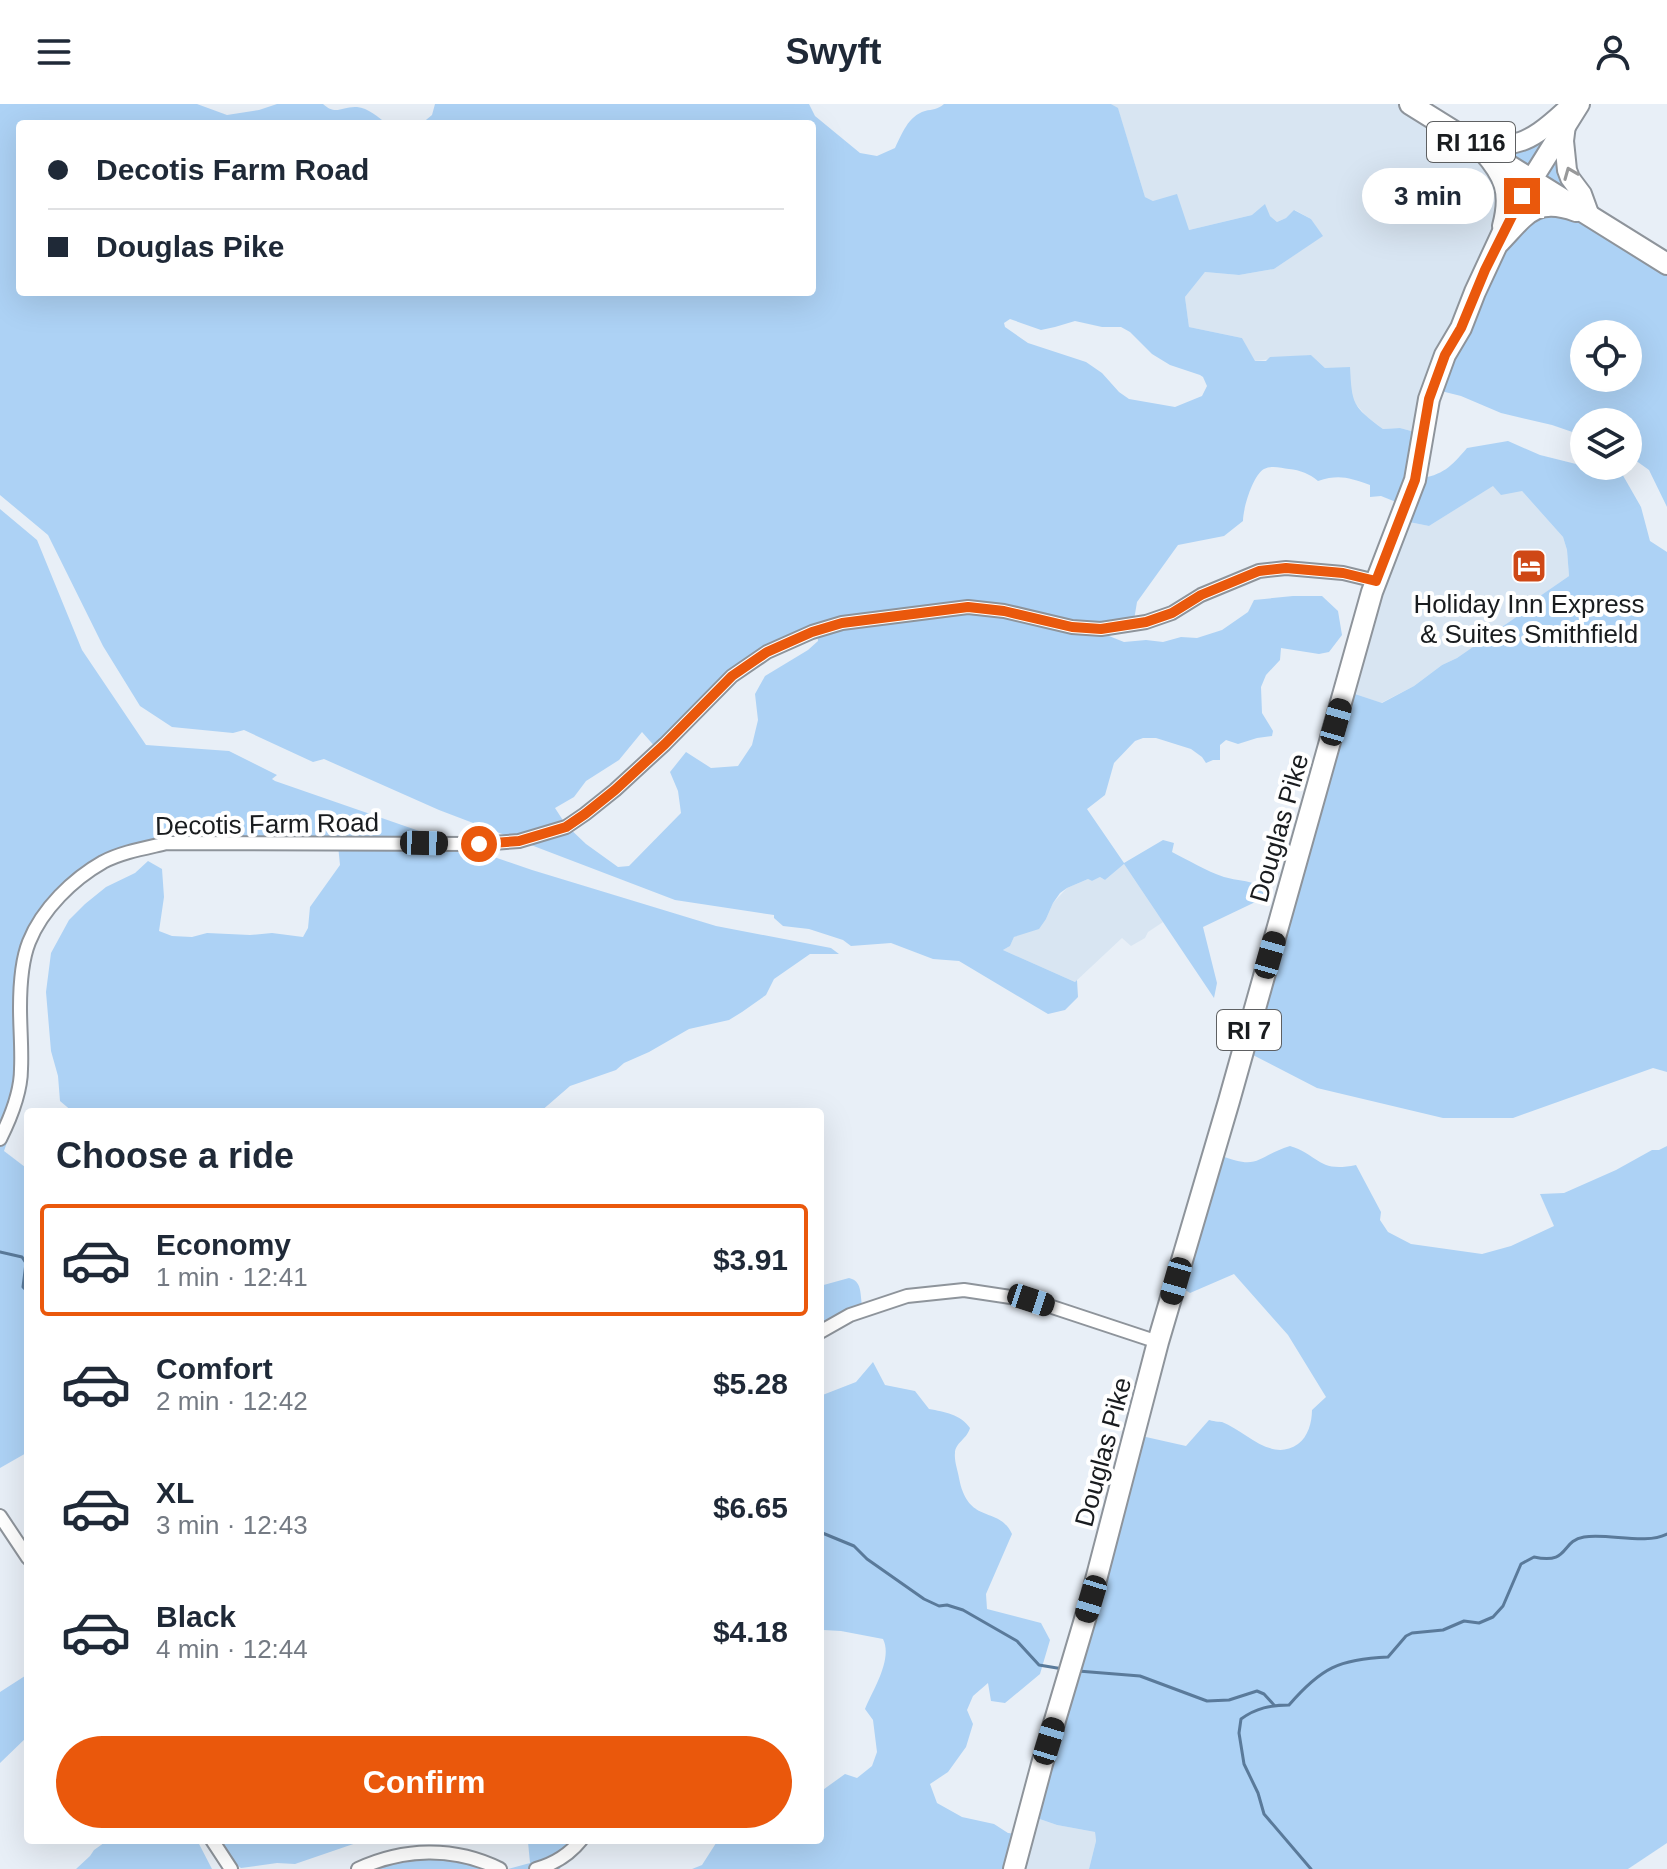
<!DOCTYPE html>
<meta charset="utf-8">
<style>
:root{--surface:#fff;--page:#f2f2f3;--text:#1f2937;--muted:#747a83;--line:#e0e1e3;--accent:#ea580c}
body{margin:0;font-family:Helvetica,sans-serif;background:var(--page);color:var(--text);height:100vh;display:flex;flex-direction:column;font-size:30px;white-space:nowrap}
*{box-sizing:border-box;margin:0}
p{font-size:26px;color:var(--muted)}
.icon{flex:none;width:44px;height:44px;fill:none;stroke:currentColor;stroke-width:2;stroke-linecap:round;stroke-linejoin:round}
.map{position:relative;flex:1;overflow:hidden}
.drawer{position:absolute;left:24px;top:1004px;width:800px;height:736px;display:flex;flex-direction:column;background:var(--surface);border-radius:8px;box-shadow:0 8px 32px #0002}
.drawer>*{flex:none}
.hud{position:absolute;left:16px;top:16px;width:800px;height:176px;border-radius:8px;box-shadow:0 8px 32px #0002;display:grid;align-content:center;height:176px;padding:0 32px;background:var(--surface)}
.fabs{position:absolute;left:1570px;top:216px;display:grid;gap:16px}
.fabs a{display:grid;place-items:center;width:72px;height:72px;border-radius:50%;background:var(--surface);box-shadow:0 8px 32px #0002;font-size:40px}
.end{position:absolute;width:36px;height:36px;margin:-18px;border:10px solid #ea580c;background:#fff;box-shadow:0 0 0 4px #fff}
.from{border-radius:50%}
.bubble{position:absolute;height:56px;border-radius:28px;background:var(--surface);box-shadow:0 8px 32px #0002;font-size:26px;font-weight:600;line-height:56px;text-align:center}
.car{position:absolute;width:24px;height:48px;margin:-24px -12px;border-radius:10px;box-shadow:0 0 6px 2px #0007;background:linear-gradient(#222 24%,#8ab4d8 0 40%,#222 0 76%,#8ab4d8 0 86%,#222 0)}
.hud b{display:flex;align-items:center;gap:28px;height:76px;font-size:30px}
.hud b+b{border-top:2px solid var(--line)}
.hud i{width:20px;height:20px;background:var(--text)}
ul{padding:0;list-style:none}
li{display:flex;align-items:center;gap:24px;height:112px;margin:0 16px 12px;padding:0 16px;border:4px solid transparent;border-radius:8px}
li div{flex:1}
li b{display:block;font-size:30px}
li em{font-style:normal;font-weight:600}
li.active{border-color:var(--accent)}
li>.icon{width:72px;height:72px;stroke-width:1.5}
h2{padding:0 32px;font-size:36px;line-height:96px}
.cta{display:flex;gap:16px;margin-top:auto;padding:16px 32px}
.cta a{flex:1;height:92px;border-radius:48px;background:var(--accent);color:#fff;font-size:32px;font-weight:600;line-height:92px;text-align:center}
header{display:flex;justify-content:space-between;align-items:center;height:104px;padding:0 32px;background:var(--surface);font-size:36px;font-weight:600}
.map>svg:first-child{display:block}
.built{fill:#d8e5f2}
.green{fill:#add2f5;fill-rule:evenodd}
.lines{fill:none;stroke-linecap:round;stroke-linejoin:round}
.stream{stroke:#5a7a9a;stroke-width:3}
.minor-casing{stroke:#8e949b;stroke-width:16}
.secondary-casing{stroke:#8e949b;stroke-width:22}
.primary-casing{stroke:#8e949b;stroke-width:24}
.minor{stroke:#fff;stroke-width:12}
.secondary{stroke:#fff;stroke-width:18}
.primary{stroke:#fff;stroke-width:20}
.oneway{stroke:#98999a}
.route{stroke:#ea580c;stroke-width:10}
.labels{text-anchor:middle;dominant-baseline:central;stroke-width:8;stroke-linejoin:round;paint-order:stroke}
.shield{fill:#fff;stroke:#5e6062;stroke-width:2}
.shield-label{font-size:24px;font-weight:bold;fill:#191c1f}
.poi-label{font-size:26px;fill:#191c1f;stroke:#fff}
.street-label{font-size:26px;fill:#191c1f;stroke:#fff}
</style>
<header><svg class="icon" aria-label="menu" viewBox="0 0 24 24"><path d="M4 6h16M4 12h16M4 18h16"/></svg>Swyft<svg class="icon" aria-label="person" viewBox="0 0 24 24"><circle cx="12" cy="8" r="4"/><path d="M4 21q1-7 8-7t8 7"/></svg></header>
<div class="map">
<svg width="1667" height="1765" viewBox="0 0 1667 1765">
<rect width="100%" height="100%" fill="#e8eff7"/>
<!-- built -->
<path class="built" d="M 1111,0 L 1417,0 L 1532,73 L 1500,129 L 1426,331 L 1400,324 L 1383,325 L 1367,313 L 1325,264 L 1311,251 L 1254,257 L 1242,234 L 1189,223 L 1185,193 L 1205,168 L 1239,171 L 1274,165 L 1322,132 L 1311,115 L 1295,106 L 1286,114 L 1277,118 L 1270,112 L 1252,111 L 1189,126 L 1153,97 L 1145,93 L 1118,5 Z
M 1494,381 L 1522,387 L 1563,433 L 1567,446 L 1569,472 L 1540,492 L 1532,502 L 1457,554 L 1442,561 L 1414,582 L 1381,599 L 1355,590 L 1353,593 L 1358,568 L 1360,567 L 1403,418 L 1404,417 L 1429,422 Z
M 1124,760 L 1163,818 L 1148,828 L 1145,834 L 1131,842 L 1122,834 L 1075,878 L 1003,846 L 1010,842 L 1014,833 L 1046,815 L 1053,799 L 1067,784 L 1088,775 L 1092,777 L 1100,773 L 1105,776 Z
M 1028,1711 L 1057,1721 L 1095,1728 L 1096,1737 L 1089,1765 L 1013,1765 Z"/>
<!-- green -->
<path class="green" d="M 0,0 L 197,0 L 227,11 L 259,6 L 277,0 L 323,0 C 336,12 342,2 357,3 C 368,4 378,13 387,20 L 20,20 L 20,188 L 812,188 L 812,20 L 421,20 L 432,11 L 435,0 L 809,0 L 815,12 L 860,49 L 877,52 L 895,44 C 902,30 908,12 925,7 C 933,5 937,6 944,0 L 1111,0 L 1118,4 L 1145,93 L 1153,97 L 1177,90 L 1189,126 L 1252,111 L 1265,100 L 1270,112 L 1277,118 L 1286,114 L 1294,106 L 1311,115 L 1323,132 L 1274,165 L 1239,171 L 1205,168 L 1185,193 L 1189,223 L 1242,234 L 1255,257 L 1266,257 L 1270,253 L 1311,251 L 1325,264 L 1350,263 C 1352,300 1352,302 1383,325 L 1400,324 L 1426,331 L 1418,375 C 1443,371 1451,363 1467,344 L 1508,337 L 1540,351 L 1584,362 L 1621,368 L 1641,403 L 1650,437 L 1667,448 L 1667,968 L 1653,964 L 1513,1014 L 1443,1014 L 1317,984 L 1251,950 L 1353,593 L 1355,590 L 1382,599 L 1414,582 L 1442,561 L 1457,554 L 1532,502 L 1540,492 L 1569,472 L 1567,446 L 1563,433 L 1522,387 L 1501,391 L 1493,382 L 1429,422 L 1404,417 L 1406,402 L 1381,392 L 1370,393 L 1370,381 C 1349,374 1340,370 1318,377 C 1310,370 1300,366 1289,365 C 1281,364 1272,361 1264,365 C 1253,371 1243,404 1243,417 L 1224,432 L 1178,441 L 1137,498 L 1133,522 L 1116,523 L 1109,532 L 1124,538 L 1146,536 L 1163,538 L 1181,533 L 1197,534 L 1222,526 L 1248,508 L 1254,496 L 1293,492 L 1322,492 L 1338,507 L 1342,531 L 1329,548 L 1319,550 L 1281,544 L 1280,556 L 1266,571 L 1261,583 L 1262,609 L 1273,627 L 1272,632 L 1257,634 L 1238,640 L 1226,636 L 1220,641 L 1220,656 L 1213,656 L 1206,659 L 1202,653 L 1191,645 L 1156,634 L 1143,634 L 1135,637 L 1114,659 L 1105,691 L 1087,705 L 1124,759 L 1163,736 L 1174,739 L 1172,748 C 1188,756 1206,767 1224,773 C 1241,778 1258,775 1270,791 L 1203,823 L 1217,879 L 1214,894 L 1124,760 L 1105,776 L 1100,773 L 1092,777 L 1088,775 L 1067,784 L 1060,789 L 1053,799 L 1046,815 L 1039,825 L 1014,833 L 1010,842 L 1003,846 L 1075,878 L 1077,876 L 1078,893 L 1065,906 L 1048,910 L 959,857 L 933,855 L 891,839 L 851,842 L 843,836 L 809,825 L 783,822 L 774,814 L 774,811 L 675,796 L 439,706 L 324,655 L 313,658 L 244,626 L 233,629 L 172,623 L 140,602 L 103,542 L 48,431 L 0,391 ZM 1010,215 L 1041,226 L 1055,223 L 1075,217 L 1102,223 L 1121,223 L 1130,228 L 1152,250 L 1170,261 L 1200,271 L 1203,273 L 1207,282 L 1202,292 L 1175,303 L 1129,295 L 1119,288 L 1102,269 L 1086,258 L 1028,239 L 1005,223 L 1004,219 ZM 817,526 L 818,537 L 808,546 L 765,572 L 755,590 L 758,616 L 752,641 L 738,662 L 711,664 L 686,648 L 670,668 L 678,687 L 681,709 L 629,762 L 618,763 L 586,740 L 566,721 L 555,704 L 574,693 L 586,677 L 619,656 L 642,628 L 657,645 L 764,551 Z
M 1549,21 L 1594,109 L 1667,155 L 1667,403 L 1649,366 L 1628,351 L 1628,318 L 1584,318 L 1584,332 L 1552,321 L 1501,309 L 1461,292 L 1441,287 L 1449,255 L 1532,73 L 1480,40 L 1512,40 ZM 1584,230 L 1628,230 L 1628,274 L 1584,274 Z
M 0,405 L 37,436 L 82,546 L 146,641 L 229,647 L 277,671 L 272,675 L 275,677 L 532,766 L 716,822 L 831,844 L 839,850 L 810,850 L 774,875 L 766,891 L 742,908 L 729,916 L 689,925 L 649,948 L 624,959 L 616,966 L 570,982 L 540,1008 L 73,1008 L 60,997 L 58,972 L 51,947 L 46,888 L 51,849 L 69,816 L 85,800 L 106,783 L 135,769 L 148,757 L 162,765 L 164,793 L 159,827 L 172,832 L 192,833 L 207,829 L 250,831 L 272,829 L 303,833 L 308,824 L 310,803 L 340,761 L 338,741 L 160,738 L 80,772 L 35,832 L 27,859 L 14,1018 L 4,1047 L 25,1063 L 28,1070 L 28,1348 L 0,1364 Z
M 1290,1042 C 1320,1051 1317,1069 1356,1061 L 1381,1108 L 1380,1116 L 1388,1128 L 1411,1140 L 1482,1150 L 1511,1142 L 1554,1122 L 1540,1090 L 1564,1089 L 1616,1066 L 1652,1046 L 1659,1046 L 1667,1042 L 1667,1739 L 1628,1765 L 1089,1765 L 1096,1737 L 1095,1728 L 1057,1721 L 1028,1711 L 1137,1331 L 1186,1342 L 1209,1316 C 1211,1317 1221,1318 1222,1318 C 1246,1327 1271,1359 1298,1340 C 1308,1333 1312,1318 1312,1306 L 1326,1293 L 1288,1231 L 1234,1170 L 1190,1189 L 1178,1181 L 1219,1051 C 1260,1067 1255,1053 1290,1042 Z
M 849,1174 C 862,1177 860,1189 862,1201 L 861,1204 L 827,1216 L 820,1221 L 820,1182 Z
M 873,1258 L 885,1281 L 915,1287 L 929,1305 C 945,1308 960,1310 970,1324 C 967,1335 955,1339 955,1349 C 954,1357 958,1367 959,1374 C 968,1422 999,1401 1012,1430 L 986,1490 L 987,1505 L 1041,1519 L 1050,1536 L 1040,1570 L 1005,1599 L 991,1597 L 988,1579 L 973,1592 L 967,1606 L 973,1620 L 966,1643 L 948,1668 L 930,1680 L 937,1699 L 962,1713 L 994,1720 L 1008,1729 L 1019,1730 L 1013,1765 L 692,1765 L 702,1761 L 718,1736 L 820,1736 L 820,1688 L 845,1670 L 857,1674 L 872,1662 L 877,1648 L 873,1616 L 865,1605 C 873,1586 893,1555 883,1535 L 841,1527 L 823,1526 L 820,1524 L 820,1292 L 856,1278 Z
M 28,1570 L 28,1632 L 0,1659 L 0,1588 Z
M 108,1736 L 197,1736 L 212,1765 L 76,1765 L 90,1752 L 94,1746 Z
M 215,1736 L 365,1736 L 295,1760 L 277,1759 L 241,1764 L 223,1750 Z
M 526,1736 L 575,1736 L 562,1752 L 560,1765 L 508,1765 L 530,1759 L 528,1738 Z
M 432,1748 L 498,1765 L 358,1765 Z"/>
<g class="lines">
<!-- stream -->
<path class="stream" d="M 0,1148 L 22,1153 L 26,1159 L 23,1183 L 28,1188
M 820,1428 L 854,1442 L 867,1455 L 924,1495 L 939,1502 L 947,1501 L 963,1506 L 1017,1537 L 1039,1561 L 1063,1565
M 1078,1567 L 1140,1572 L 1207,1597 L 1229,1596 L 1257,1587 L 1264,1590 L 1274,1601
M 1311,1765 L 1264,1710 L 1258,1689 L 1244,1660 L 1239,1629 L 1241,1615 C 1256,1604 1271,1601 1289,1601 C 1321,1564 1339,1555 1388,1553 L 1406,1532 L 1412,1529 L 1443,1526 L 1464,1517 L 1479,1519 L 1493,1513 L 1503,1502 L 1521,1460 L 1534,1453 C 1570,1461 1560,1437 1584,1433 C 1608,1429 1646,1441 1667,1430"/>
<defs>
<path id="minor" d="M 0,1035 C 10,1015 21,988 21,965 C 22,945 20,924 20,904 C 20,882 21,858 29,838 C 42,805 73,775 103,758 C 122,748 146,744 167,739 L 479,740 L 519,737 L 566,723 L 585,710 L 615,686 L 665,640 L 732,572 L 767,548 L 812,528 L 842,519 L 968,503 L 1004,507 L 1072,523 L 1101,525 L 1146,518 L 1172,509 L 1201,491 L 1259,467 L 1286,464 L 1343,469 L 1376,477
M 820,1228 L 850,1211 L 907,1192 L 964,1186 L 1031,1196 L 1158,1238
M 0,1412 L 28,1454
M 212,1736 L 231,1765
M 358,1765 C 403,1744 454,1742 500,1765
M 536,1765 C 554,1760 569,1751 581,1736"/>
<path id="secondary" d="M 1566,21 L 1564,37 L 1567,66 L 1570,74 L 1582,90 L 1590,112
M 1461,31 C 1477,29 1490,36 1506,39 C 1528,43 1557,14 1572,0
M 1482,47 C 1504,72 1511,88 1502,122
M 1500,139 C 1526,112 1535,93 1576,108"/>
<path id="primary" d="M 1410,0 L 1667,160
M 1014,1765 L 1042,1660 L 1091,1495 L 1158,1238 L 1229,997 L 1372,488 L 1415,376 L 1429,295 L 1445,251 L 1461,224 L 1475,188 L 1514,104 L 1579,0"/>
</defs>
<!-- minor casing -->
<use href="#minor" class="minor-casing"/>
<!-- secondary casing -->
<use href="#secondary" class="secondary-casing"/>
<!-- primary casing -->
<use href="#primary" class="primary-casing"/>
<!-- minor -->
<use href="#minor" class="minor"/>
<!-- secondary -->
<use href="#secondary" class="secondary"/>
<!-- primary -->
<use href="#primary" class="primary"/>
</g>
<!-- one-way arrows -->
<defs><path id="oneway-chevron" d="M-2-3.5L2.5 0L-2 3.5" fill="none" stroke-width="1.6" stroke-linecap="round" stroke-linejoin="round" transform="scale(2)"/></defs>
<use class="oneway" href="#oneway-chevron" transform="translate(1570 69) rotate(-112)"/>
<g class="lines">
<!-- route -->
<path class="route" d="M 479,740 L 519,737 L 566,723 L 585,710 L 615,686 L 665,640 L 732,572 L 767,548 L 812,528 L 842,519 L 968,503 L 1004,507 L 1072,523 L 1101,525 L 1146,518 L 1172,509 L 1201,491 L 1259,467 L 1286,464 L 1343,469 L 1376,477 L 1415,376 L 1429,295 L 1445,251 L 1461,224 L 1485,166 L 1522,92"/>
</g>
<!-- icons -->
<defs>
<symbol id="hotel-square" viewBox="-11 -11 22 22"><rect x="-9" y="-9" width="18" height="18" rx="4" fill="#cf4816" stroke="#fff"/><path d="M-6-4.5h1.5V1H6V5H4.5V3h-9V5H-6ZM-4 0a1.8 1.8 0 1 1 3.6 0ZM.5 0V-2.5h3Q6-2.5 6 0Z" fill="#fff"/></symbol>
</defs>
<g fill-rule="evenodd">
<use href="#hotel-square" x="1509" y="442" width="40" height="40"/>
</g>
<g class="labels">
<!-- shield labels -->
<g class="shield">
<rect x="1427" y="18" width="88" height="40" rx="6"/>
<rect x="1217" y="906" width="64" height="40" rx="6"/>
</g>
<g class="shield-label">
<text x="1471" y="38">RI 116</text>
<text x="1249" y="926">RI 7</text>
</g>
<!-- poi labels -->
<g class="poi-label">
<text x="1529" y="500">Holiday Inn Express<tspan x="1529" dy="30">&amp; Suites Smithfield</tspan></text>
</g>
<!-- street labels -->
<g class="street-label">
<text transform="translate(267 720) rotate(-1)">Decotis Farm Road</text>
<text transform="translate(1279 724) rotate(-74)">Douglas Pike</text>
<text transform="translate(1103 1348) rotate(-75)">Douglas Pike</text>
</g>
</g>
</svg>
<div class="fabs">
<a><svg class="icon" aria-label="locate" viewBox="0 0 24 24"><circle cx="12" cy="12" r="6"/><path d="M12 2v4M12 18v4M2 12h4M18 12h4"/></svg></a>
<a><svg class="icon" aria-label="layers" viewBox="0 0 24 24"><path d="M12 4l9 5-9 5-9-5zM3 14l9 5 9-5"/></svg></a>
</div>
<i class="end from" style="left:479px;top:740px"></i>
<i class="end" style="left:1522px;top:92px"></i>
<div class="bubble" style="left:1362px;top:64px;width:132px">3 min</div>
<i class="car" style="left:1336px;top:618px;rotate:16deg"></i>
<i class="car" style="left:424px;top:739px;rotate:91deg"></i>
<i class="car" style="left:1270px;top:851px;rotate:16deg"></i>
<i class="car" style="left:1176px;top:1177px;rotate:196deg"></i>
<i class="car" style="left:1031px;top:1196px;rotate:108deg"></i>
<i class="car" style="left:1091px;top:1495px;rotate:197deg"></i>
<i class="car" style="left:1049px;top:1637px;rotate:17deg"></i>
<div class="hud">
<b><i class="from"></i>Decotis Farm Road</b>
<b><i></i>Douglas Pike</b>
</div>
<section class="drawer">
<h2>Choose a ride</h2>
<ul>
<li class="active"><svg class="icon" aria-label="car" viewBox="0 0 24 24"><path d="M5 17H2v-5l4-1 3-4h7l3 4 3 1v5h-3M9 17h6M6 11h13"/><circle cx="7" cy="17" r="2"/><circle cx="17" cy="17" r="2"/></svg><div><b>Economy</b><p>1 min · 12:41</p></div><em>$3.91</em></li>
<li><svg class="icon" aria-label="car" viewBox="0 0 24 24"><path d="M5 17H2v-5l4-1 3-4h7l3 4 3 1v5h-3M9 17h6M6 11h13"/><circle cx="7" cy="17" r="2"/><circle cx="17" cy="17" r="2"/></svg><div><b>Comfort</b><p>2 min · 12:42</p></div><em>$5.28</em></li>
<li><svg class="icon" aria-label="car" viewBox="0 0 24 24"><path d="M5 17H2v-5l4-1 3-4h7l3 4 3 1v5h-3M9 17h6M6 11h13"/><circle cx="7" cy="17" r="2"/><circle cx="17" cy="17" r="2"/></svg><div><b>XL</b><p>3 min · 12:43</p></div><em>$6.65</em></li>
<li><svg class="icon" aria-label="car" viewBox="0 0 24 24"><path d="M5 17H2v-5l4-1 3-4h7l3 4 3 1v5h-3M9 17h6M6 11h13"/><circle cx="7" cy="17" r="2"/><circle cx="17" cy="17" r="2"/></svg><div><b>Black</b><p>4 min · 12:44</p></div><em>$4.18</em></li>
</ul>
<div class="cta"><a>Confirm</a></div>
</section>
</div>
